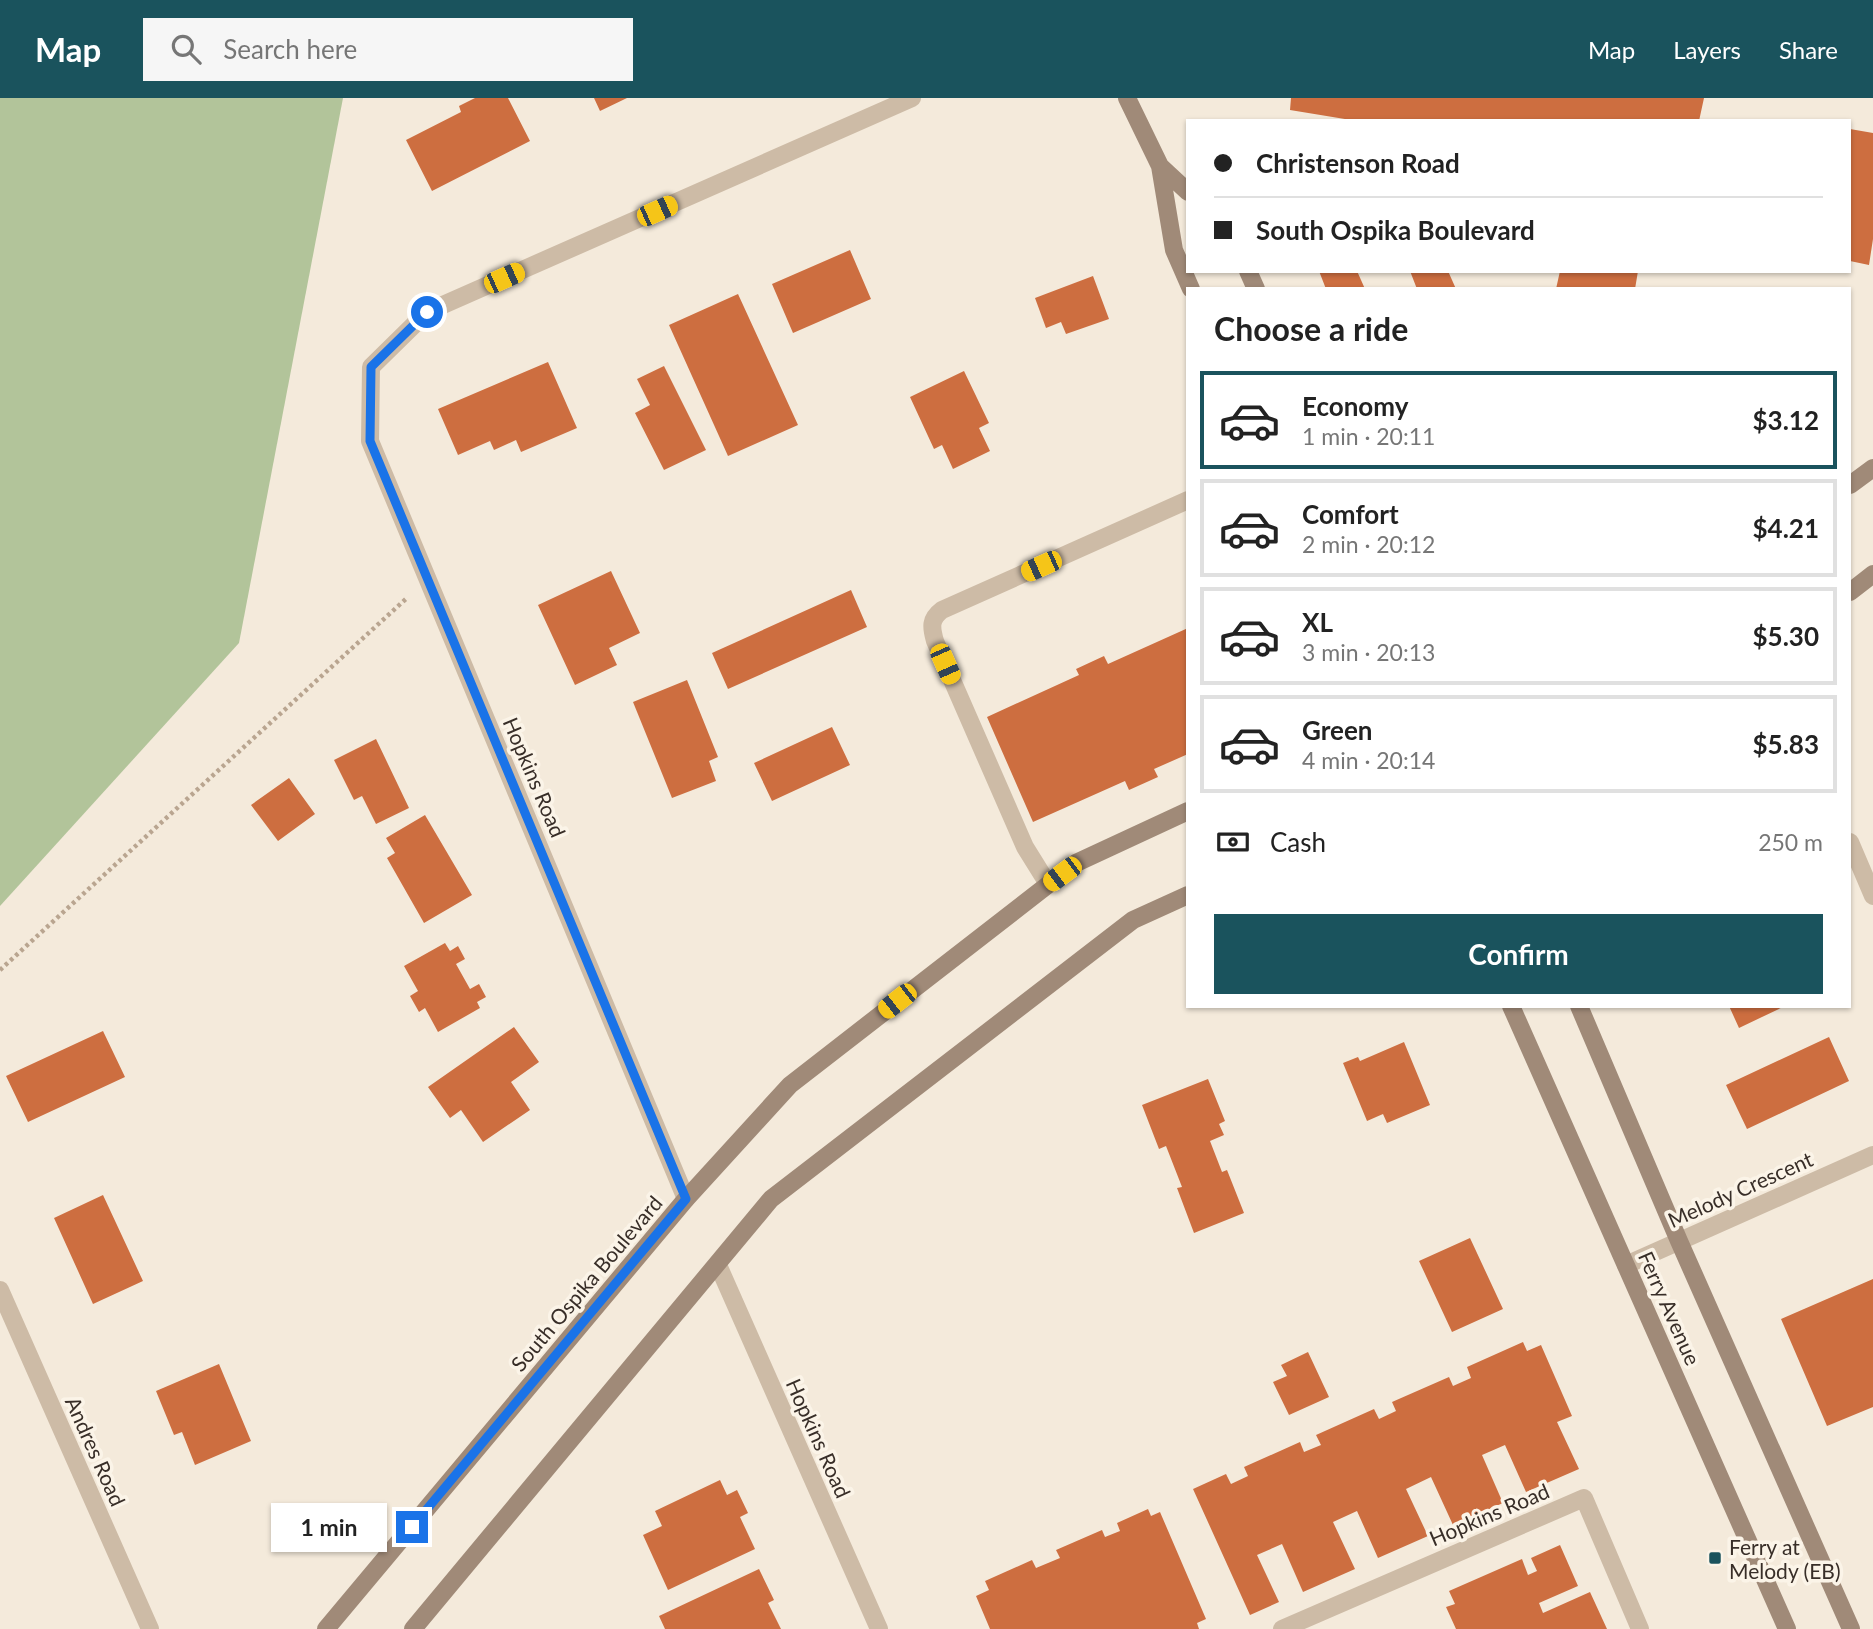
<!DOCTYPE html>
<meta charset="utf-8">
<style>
:root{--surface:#fff;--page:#f6f6f6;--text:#222;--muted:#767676;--line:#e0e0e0;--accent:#1a535d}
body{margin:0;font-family:Lato,sans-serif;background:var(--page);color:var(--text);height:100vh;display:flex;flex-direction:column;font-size:26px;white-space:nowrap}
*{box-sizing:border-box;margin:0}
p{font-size:23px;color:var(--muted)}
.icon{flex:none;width:38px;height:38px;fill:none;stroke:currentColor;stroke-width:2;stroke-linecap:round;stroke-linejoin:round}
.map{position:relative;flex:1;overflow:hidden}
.sheet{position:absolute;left:1186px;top:189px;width:665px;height:721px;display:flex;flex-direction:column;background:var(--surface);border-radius:0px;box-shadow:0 2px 5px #0004}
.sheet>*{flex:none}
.guide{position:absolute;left:1186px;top:21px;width:665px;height:154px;border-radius:0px;box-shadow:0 2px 5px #0004;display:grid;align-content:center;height:154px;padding:0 28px;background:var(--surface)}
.end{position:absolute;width:32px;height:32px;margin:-16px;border:9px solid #1a73e8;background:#fff;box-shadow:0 0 0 4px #fff}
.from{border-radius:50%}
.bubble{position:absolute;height:49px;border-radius:0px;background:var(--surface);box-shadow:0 2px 5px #0004;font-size:23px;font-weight:700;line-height:49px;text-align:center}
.car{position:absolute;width:21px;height:42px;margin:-21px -10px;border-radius:9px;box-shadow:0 0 5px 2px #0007;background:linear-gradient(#f5c518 24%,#345 0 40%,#f5c518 0 76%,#345 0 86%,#f5c518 0)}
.guide b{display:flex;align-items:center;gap:24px;height:66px;font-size:26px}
.guide b+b{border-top:2px solid var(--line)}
.guide i{width:18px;height:18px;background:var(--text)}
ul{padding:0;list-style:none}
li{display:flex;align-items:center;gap:21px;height:98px;margin:0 14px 10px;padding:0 14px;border:4px solid var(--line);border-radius:0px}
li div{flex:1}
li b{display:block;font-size:26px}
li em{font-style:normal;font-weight:700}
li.selected{border-color:var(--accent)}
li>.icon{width:63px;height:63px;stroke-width:1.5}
h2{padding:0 28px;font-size:32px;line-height:84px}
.pay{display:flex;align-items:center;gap:18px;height:77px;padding:0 28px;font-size:26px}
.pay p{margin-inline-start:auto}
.cta{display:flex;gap:14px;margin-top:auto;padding:14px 28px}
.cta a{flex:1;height:80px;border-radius:0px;background:var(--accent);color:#fff;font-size:28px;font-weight:700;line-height:80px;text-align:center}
header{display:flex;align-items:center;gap:42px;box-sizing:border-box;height:98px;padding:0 35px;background:var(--accent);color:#fff}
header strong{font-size:33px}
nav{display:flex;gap:38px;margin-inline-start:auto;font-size:24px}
.search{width:490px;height:63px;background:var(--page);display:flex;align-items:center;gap:18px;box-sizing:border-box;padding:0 24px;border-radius:0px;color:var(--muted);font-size:26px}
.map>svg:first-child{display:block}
.green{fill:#b2c49a}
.building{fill:#cd6e40}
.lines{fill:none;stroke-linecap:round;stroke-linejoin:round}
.path{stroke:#b9a590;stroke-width:4.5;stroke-dasharray:3.5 3.5;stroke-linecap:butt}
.lane{stroke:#cdbba6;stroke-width:18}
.street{stroke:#cdbba6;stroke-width:18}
.secondary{stroke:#a08a78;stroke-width:18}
.route{stroke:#1a73e8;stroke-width:9}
.poi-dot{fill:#1a535d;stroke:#fbf4e8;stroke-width:2.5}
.labels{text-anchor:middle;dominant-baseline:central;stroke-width:7;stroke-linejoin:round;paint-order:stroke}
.street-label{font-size:21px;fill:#382e28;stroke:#fbf4e8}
.poi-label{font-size:21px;fill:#382e28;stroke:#fbf4e8;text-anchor:start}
</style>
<header>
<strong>Map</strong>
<div class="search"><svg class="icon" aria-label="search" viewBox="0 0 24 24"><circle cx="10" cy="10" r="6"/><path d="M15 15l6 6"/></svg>Search here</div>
<nav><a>Map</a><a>Layers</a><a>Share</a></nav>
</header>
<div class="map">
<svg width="1873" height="1531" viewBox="0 0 1873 1531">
<rect width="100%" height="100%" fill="#f4eadb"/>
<!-- green -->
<path class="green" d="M 0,0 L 343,0 L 239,545 L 0,808 Z"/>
<!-- building -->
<path class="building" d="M 475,0 L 508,0 L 530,43 L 432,93 L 406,42 L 461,14 L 459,8 Z
M 594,0 L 627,0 L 600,13 Z
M 1291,0 L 1704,0 L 1699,23 L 1357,23 L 1290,12 Z
M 1850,31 L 1873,35 L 1873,141 L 1869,167 L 1850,163 Z
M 850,152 L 871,201 L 793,235 L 772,186 Z
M 1319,173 L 1357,173 L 1365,191 L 1326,191 Z
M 1410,173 L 1448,173 L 1456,191 L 1417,191 Z
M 1560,173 L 1638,173 L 1635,191 L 1556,191 Z
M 1093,178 L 1109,221 L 1066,236 L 1061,224 L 1046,230 L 1035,200 Z
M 738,196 L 798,327 L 728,358 L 669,227 Z
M 548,264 L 577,330 L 521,354 L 516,342 L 494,352 L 490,343 L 458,357 L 438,311 Z
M 664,268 L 706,352 L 664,372 L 635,315 L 650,307 L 637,281 Z
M 964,273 L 989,325 L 979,330 L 990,353 L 953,371 L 942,347 L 934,351 L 910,299 Z
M 611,473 L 640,535 L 609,550 L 617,567 L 575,587 L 538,507 Z
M 851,492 L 867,529 L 728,591 L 712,555 Z
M 1188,530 L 1188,656 L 1154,671 L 1158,679 L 1129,692 L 1125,683 L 1033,724 L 987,619 L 1079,577 L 1076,571 L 1104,558 L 1108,566 Z
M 687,582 L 718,659 L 709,663 L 716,683 L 672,700 L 633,604 Z
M 832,629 L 850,667 L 772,703 L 754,665 Z
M 376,641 L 409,710 L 376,726 L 362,698 L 354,702 L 334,662 Z
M 289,680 L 315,716 L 278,743 L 251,707 Z
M 425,717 L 472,797 L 424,825 L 387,760 L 395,755 L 386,740 Z
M 445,845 L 450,853 L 458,848 L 465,861 L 456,866 L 470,891 L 479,886 L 486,899 L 477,904 L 480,910 L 438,934 L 425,910 L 419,914 L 410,898 L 418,893 L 404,868 Z
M 1729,908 L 1785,908 L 1739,930 Z
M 514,929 L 539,964 L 511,984 L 530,1012 L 483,1044 L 461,1012 L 450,1020 L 428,989 Z
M 103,933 L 125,979 L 28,1024 L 6,978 Z
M 1829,939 L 1849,983 L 1747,1031 L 1726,987 Z
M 1404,944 L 1430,1007 L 1387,1025 L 1383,1016 L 1367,1023 L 1343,965 L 1358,959 L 1360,963 Z
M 1208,981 L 1225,1023 L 1219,1026 L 1224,1037 L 1210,1043 L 1222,1074 L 1227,1072 L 1244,1115 L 1194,1135 L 1177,1090 L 1182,1089 L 1166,1048 L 1159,1051 L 1142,1007 Z
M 103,1097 L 143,1183 L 93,1206 L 54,1120 Z
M 1470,1140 L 1503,1211 L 1452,1234 L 1419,1163 Z
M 1873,1181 L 1873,1309 L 1827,1328 L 1781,1221 Z
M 1523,1244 L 1527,1253 L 1541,1247 L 1572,1318 L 1557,1324 L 1579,1371 L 1526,1394 L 1505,1347 L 1482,1357 L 1503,1405 L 1453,1427 L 1431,1379 L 1406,1391 L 1428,1438 L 1378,1460 L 1357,1413 L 1333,1424 L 1355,1471 L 1303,1494 L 1282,1446 L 1257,1457 L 1279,1504 L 1250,1517 L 1193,1391 L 1226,1376 L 1231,1386 L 1248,1378 L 1244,1369 L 1300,1344 L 1304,1354 L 1321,1347 L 1316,1337 L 1374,1311 L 1379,1321 L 1396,1313 L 1392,1304 L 1449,1279 L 1453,1288 L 1471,1280 L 1467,1269 Z
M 1308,1254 L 1329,1299 L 1289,1317 L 1273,1284 L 1287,1278 L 1281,1267 Z
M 219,1266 L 251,1343 L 195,1367 L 182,1334 L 174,1337 L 156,1293 Z
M 720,1382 L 727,1397 L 737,1392 L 748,1415 L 740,1419 L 755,1451 L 668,1492 L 643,1437 L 662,1428 L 655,1413 Z
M 1148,1411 L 1151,1418 L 1160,1414 L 1206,1521 L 1197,1525 L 1199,1531 L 990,1531 L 976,1498 L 989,1492 L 985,1483 L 1032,1462 L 1036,1470 L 1060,1460 L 1056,1452 L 1102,1432 L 1105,1439 L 1120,1433 L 1117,1425 Z
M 1560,1447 L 1578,1488 L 1539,1505 L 1543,1515 L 1590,1494 L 1607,1531 L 1456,1531 L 1446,1509 L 1455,1506 L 1449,1493 L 1522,1461 L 1528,1477 L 1537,1473 L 1531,1460 Z
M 759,1471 L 774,1502 L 768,1505 L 781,1531 L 665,1531 L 659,1518 Z"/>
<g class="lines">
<!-- path -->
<path class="path" d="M 0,872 L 408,499"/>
<!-- lane -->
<path class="lane" d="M 1048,786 L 1025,749 L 935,543 C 931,529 930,521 942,512 L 1188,402"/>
<!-- street -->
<path class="street" d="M 1850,744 L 1873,798
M 686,1101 L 370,343 L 371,269 L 427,214 L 912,0
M 718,1167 L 879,1531
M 1626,1167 L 1873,1057
M 0,1192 L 150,1531
M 1282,1531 L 1584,1400 L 1640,1531"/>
<!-- secondary -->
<path class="secondary" d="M 1127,0 L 1160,68 L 1174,152 L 1191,191
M 1160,68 L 1188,94
M 1248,173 L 1256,191
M 1850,387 L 1873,370
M 1850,494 L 1873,476
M 1511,908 L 1787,1531
M 1579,908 L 1679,1143 L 1851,1531
M 326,1531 L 686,1101 L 790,987 L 1076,765 L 1188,713
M 413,1531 L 771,1101 L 1133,822 L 1188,797"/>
</g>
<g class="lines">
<!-- route -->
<path class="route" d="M 412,1429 L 686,1101 L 370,343 L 371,269 L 427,214"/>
</g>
<!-- markers -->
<rect class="poi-dot" x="1708" y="1453" width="14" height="14" rx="3.5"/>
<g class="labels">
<!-- street labels -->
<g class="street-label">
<text transform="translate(535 679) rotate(67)">Hopkins Road</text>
<text transform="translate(1740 1091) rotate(-24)">Melody Crescent</text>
<text transform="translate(586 1185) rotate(-50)">South Ospika Boulevard</text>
<text transform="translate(1670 1210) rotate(66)">Ferry Avenue</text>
<text transform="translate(819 1340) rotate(66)">Hopkins Road</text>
<text transform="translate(96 1353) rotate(66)">Andres Road</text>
<text transform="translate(1489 1416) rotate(-23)">Hopkins Road</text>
</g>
<!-- poi labels -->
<g class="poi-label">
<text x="1729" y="1448">Ferry at<tspan x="1729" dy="24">Melody (EB)</tspan></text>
</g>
</g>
</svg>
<i class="end from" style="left:427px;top:214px"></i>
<i class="end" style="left:412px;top:1429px"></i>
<div class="bubble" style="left:271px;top:1405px;width:116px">1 min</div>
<i class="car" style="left:657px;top:113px;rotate:66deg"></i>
<i class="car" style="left:504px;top:180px;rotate:66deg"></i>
<i class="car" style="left:1041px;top:468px;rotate:246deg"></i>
<i class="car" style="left:945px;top:566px;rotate:156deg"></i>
<i class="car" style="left:1062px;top:776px;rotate:233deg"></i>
<i class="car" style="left:897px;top:903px;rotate:232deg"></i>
<div class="guide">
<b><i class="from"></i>Christenson Road</b>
<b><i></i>South Ospika Boulevard</b>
</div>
<section class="sheet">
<h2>Choose a ride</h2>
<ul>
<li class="selected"><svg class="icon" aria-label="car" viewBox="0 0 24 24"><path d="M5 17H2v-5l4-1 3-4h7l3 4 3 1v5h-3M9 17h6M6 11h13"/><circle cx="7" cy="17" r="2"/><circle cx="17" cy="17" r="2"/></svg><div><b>Economy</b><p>1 min · 20:11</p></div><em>$3.12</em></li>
<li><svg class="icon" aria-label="car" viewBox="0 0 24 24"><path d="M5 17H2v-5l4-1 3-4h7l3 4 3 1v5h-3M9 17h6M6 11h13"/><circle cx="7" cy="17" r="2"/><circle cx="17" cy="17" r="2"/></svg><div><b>Comfort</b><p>2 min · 20:12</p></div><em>$4.21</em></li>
<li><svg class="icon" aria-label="car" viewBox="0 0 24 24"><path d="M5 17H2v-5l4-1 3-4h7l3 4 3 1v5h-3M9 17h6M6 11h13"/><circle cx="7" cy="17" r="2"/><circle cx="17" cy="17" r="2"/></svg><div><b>XL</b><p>3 min · 20:13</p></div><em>$5.30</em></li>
<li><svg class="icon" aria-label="car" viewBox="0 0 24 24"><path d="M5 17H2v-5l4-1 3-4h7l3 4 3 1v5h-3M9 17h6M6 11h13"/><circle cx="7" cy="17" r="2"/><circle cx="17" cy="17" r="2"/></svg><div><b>Green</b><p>4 min · 20:14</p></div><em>$5.83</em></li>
</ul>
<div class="pay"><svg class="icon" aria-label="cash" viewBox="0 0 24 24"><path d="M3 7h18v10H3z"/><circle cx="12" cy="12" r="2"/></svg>Cash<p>250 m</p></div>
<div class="cta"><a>Confirm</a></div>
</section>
</div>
